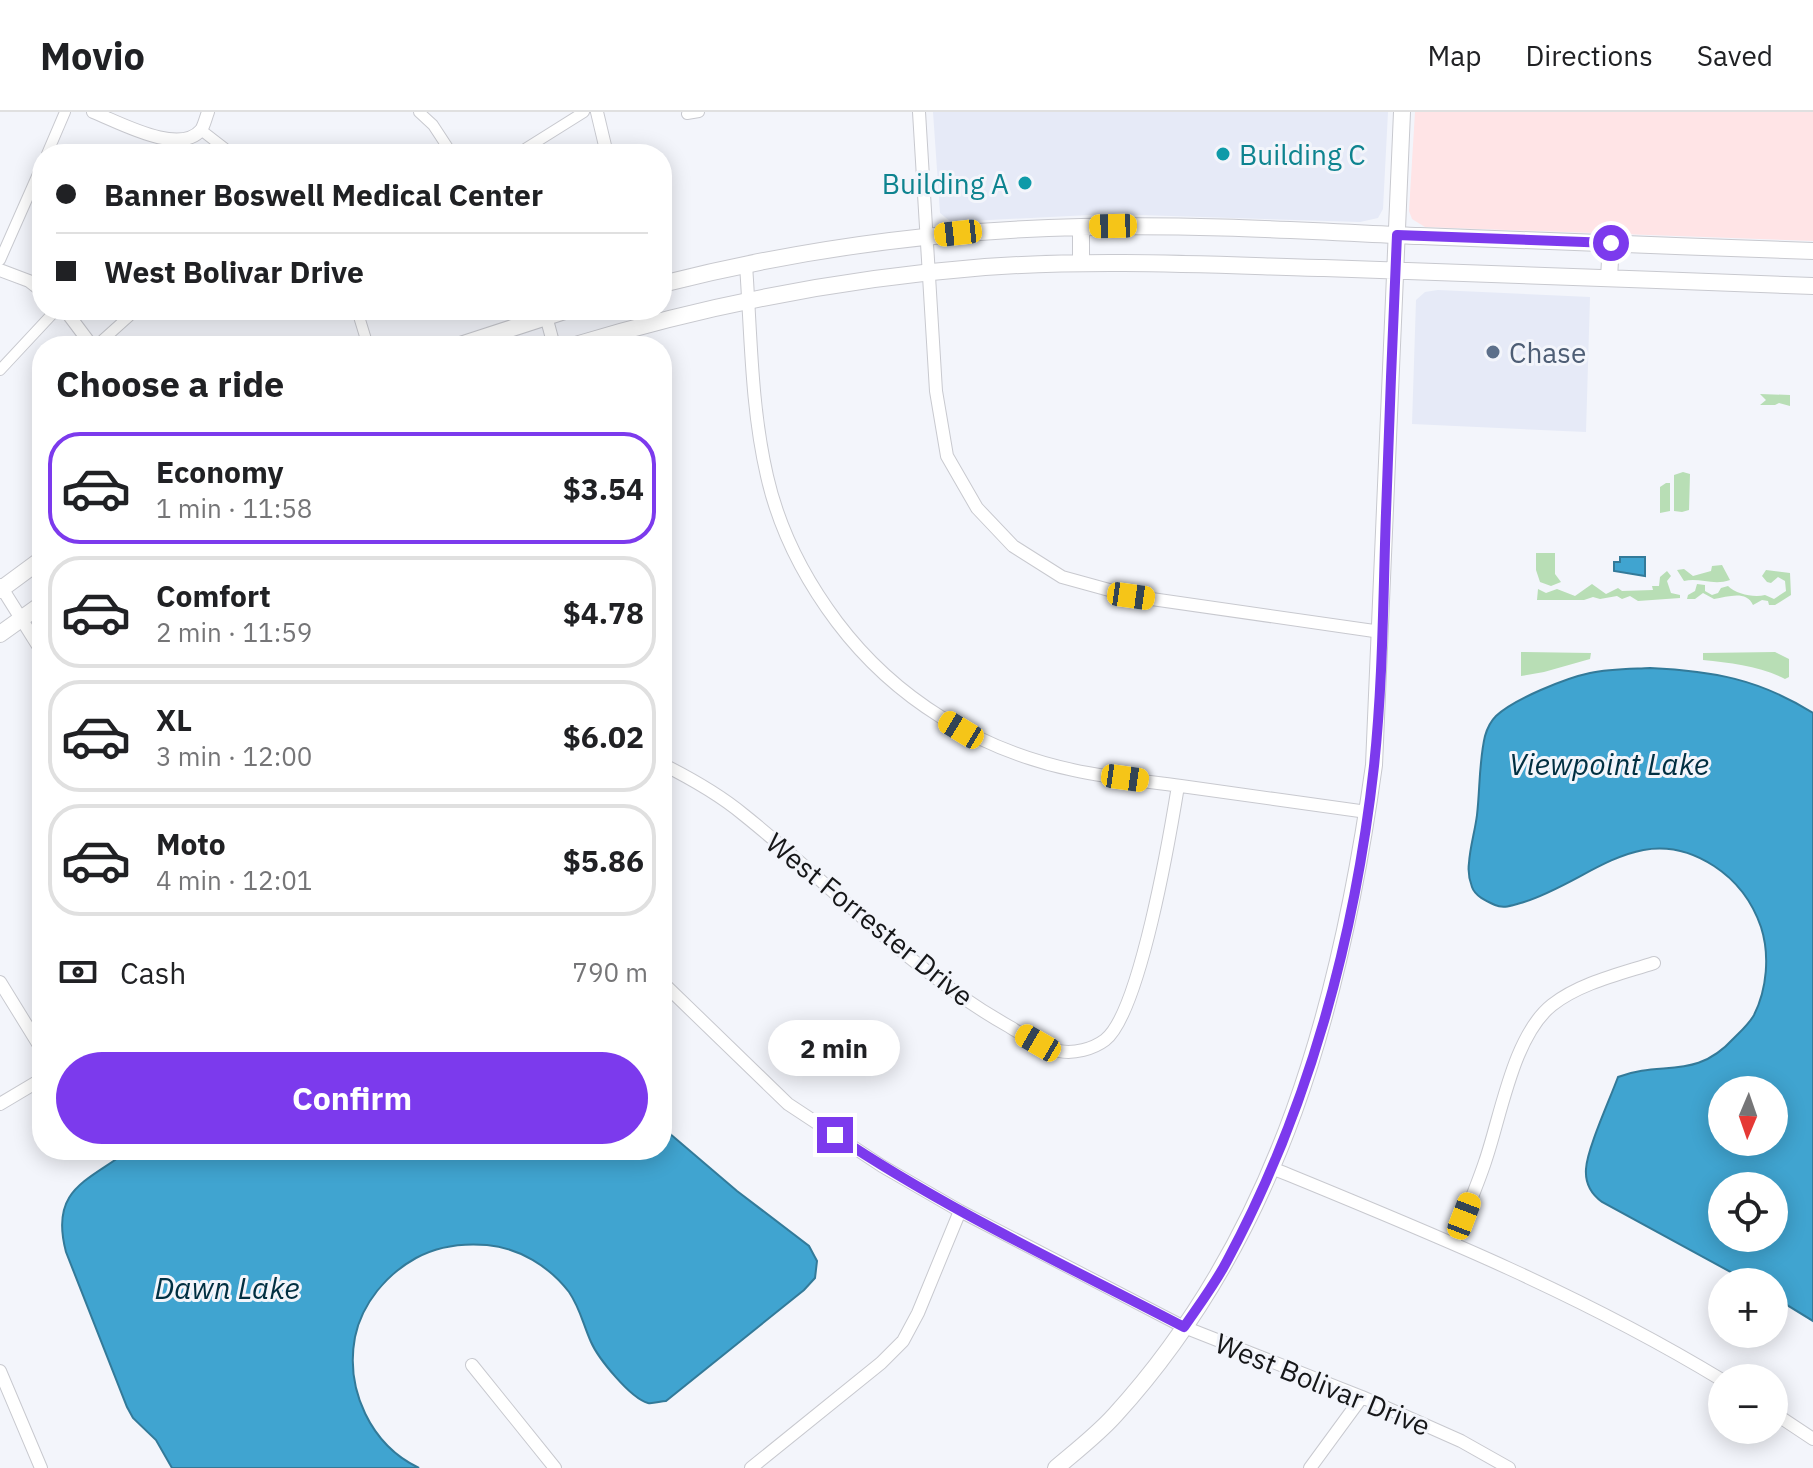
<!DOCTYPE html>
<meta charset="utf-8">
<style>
:root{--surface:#fff;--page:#f6f6f6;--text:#202124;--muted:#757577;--line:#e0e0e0;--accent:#7c3aed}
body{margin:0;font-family:"IBM Plex Sans",sans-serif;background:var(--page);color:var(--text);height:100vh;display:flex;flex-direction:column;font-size:30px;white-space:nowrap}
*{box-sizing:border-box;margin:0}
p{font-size:26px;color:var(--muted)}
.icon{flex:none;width:44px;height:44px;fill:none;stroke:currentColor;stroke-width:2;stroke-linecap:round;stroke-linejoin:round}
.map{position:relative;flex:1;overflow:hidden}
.details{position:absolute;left:32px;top:224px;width:640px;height:824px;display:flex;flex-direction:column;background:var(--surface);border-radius:32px;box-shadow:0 4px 20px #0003}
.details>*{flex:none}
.hud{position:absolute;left:32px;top:32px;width:640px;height:176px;border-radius:32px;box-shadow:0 4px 20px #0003;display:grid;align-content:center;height:176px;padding:0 24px;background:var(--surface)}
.needle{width:52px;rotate:182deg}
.tools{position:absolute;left:1708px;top:964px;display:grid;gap:16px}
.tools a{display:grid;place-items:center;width:80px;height:80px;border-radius:50%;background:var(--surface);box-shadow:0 4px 20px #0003;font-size:40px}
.end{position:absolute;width:36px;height:36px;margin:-18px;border:10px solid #7c3aed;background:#fff;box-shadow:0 0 0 4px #fff}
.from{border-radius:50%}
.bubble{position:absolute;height:56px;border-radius:28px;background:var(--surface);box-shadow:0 4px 20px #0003;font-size:26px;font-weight:700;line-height:56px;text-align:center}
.car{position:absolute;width:24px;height:48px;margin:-24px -12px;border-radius:10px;box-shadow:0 0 6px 2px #0007;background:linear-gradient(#f5c518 24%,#345 0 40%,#f5c518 0 76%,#345 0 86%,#f5c518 0)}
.hud b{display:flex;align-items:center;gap:28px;height:76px;font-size:30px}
.hud b+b{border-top:2px solid var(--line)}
.hud i{width:20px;height:20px;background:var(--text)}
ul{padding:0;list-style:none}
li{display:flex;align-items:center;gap:24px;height:112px;margin:0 16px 12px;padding:0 8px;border:4px solid var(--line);border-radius:32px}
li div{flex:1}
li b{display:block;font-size:30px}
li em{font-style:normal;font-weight:700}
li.active{border-color:var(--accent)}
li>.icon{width:72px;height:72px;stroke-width:1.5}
h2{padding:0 24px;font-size:36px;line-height:96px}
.pay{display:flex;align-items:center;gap:20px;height:88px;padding:0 24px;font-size:30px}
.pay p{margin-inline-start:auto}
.primary-button{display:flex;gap:16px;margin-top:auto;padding:16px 24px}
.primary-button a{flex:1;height:92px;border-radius:48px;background:var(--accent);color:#fff;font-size:32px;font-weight:700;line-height:92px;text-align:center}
header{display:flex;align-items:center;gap:48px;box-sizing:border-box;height:112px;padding:0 40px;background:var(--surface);border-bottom:2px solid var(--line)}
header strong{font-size:38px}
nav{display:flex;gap:44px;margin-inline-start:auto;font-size:28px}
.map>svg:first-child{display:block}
.built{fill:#e6eaf7}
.medical{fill:#ffe4e6}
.green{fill:#b8deb5}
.water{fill:#40a4d0;stroke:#337a99;stroke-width:2;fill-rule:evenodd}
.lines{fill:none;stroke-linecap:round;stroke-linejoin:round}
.pedestrian-casing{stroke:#c8c9cf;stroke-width:12}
.minor-casing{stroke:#c8c9cf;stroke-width:14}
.tertiary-casing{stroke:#c8c9cf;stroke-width:18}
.pedestrian{stroke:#fff;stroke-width:10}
.minor{stroke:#fff;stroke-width:12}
.tertiary{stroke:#fff;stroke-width:16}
.route{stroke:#7c3aed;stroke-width:10}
.culture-dot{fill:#0f9aa8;stroke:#f3f5fb;stroke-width:3}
.service-dot{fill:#5c6f8a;stroke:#f3f5fb;stroke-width:3}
.labels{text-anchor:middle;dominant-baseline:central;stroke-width:6;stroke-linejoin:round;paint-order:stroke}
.culture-label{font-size:28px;fill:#0d838f;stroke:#f3f5fb;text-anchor:start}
.service-label{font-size:28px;fill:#4e5e75;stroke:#f3f5fb;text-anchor:start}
.street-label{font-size:28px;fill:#161719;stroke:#f3f5fb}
.water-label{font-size:30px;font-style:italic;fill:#012f41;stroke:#f3f5fb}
</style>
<header>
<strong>Movio</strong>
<nav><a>Map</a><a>Directions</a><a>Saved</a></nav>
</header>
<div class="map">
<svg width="1813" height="1356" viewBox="0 0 1813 1356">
<rect width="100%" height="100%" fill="#f3f5fb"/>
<!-- built -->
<path class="built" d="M 933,0 L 1388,0 L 1383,97 L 1378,106 L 1360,110 L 1109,102 L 951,110 L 940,101 Z
M 1438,178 L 1590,185 L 1586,320 L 1412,312 L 1416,188 L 1425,180 Z"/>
<!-- medical -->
<path class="medical" d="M 1415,0 L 1813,0 L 1813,129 L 1425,115 L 1412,107 L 1409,99 Z"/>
<!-- green -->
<path class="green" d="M 1760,282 L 1790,283 L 1790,294 L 1779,291 L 1775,293 L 1760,293 L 1766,288 Z
M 1683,360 L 1690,362 L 1689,398 L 1682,400 L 1674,399 L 1674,363 Z
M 1666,371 L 1670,371 L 1670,399 L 1660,401 L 1660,375 Z
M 1536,441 L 1555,441 L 1555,462 L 1561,470 L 1551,474 L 1540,470 L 1536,458 Z
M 1722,453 L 1730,468 C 1713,474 1699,465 1684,469 L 1677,458 L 1684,457 L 1693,464 L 1711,459 L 1712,454 Z
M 1766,458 L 1790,461 L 1791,483 L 1775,493 L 1769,493 L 1768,489 L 1762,488 L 1753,493 C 1746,478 1728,485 1714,487 L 1703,481 L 1695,487 L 1687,487 L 1688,483 L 1695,479 L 1697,472 L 1705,473 L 1705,479 L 1712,483 L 1718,481 L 1721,476 L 1728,474 C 1736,482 1754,486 1765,483 L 1774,487 L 1786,479 L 1785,469 L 1778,465 L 1771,471 L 1767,470 L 1762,464 Z
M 1667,459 L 1671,464 L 1667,469 L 1671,481 L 1680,483 L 1680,486 L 1638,489 L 1630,484 L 1622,487 L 1617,484 L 1600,487 L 1593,485 L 1584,488 L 1537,488 L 1538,477 L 1546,481 L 1557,477 L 1575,484 L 1592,472 L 1606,482 L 1618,476 L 1622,479 L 1653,478 L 1652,474 L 1659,474 L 1660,465 Z
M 1521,540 L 1591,541 L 1590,547 L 1544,560 L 1521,564 Z
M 1775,540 L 1789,547 L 1789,565 L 1785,567 C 1760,554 1731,551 1703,548 L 1703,541 Z"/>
<!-- water -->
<path class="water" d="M 1620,445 L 1645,445 L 1645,464 L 1614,459 L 1614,450 L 1620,450 Z
M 1650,556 C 1713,559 1759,567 1813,601 L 1813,1209 L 1774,1185 L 1774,1170 L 1749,1170 L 1602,1090 C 1591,1082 1585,1071 1586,1057 C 1587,1037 1610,987 1618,965 C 1663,948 1695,969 1734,926 C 1741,919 1749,912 1754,903 C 1767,877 1770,843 1761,815 C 1752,789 1737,769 1714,754 C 1641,706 1591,769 1524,790 C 1514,793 1504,797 1495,793 C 1486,789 1475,784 1472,775 C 1469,767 1468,758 1469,751 C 1470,735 1475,719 1477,703 C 1480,677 1479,649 1485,624 C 1487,617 1491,609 1496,604 C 1514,587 1566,566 1590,561 C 1609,557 1631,557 1650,556 ZM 1722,978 L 1774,978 L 1774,1030 L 1722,1030 ZM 1722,1074 L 1774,1074 L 1774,1126 L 1722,1126 Z
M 662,1015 L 737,1079 L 809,1134 L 817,1149 L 815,1166 L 804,1178 L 666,1289 C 661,1289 653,1292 648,1291 C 630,1286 598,1246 591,1230 C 583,1212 580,1196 569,1180 C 549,1154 519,1136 487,1133 C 463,1131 438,1134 416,1146 C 387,1162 362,1191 355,1225 C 345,1278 371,1333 419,1356 L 172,1356 L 156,1328 L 133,1306 L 127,1295 L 66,1140 C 49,1076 89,1069 129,1038 L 662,1038 Z"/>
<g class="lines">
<defs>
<path id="pedestrian" d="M 419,0 L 433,13 L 452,42
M 687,2 L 699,0
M 201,18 L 232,42
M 47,42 L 65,0
M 517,42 L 584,0
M 0,148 L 42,53
M 357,198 L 368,234
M 96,234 L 136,198
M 0,258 L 56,198"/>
<path id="minor" d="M 93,0 C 119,10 179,44 201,18 C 204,14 206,5 208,0
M 597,0 L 607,42
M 919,0 L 936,279 L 947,344 L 977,396 L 1013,434 L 1062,465 L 1131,484 L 1381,520
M 746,153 C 751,223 751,295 767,364 C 779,417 804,466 837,510 C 895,587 979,638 1073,658 C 1109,666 1145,669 1181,674 C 1243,683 1305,691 1367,700
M 0,158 L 29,169 L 42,179
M 65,198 L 92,234
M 546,204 L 554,234
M 0,473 L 42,540
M 662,652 C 690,666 720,683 744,703 C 833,774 910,859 1010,915 C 1025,924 1041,936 1059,939 C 1074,942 1093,937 1105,928 C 1140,901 1170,723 1178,674
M 0,870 L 42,938
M 662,870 L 788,992 L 882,1054 L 960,1099 L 1184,1215 L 1362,1285 L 1461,1329 L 1509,1356
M 0,992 L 42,967
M 1272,1056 C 1428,1120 1577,1180 1722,1268
M 1454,1130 C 1464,1104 1476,1077 1485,1050 C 1501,1004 1513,924 1552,893 C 1580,871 1620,862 1654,851
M 472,1253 L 555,1356
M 0,1259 L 41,1356
M 1774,1301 L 1813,1327
M 751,1356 L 881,1251 L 903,1229 L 918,1201 L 960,1099
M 1310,1356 L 1362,1285"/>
<path id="tertiary" d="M 1081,150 L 1081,115
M 1609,166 L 1611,131
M 662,172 C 799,137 940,118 1081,115 C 1194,112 1307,119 1420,124 C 1551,130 1682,134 1813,139
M 457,234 L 568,198
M 572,234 C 706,193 845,166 985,155 C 1098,147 1210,153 1324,156 C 1487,161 1650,168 1813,174
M 0,478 L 42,447
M 0,522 L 42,492
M 1056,1356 C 1076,1339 1098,1322 1115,1303 C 1280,1122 1341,890 1374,653 L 1402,0"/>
</defs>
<!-- pedestrian casing -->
<use href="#pedestrian" class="pedestrian-casing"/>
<!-- minor casing -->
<use href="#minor" class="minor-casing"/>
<!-- tertiary casing -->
<use href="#tertiary" class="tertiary-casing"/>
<!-- pedestrian -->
<use href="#pedestrian" class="pedestrian"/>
<!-- minor -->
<use href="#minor" class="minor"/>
<!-- tertiary -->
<use href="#tertiary" class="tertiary"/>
</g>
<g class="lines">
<!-- route -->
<path class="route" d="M 835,1023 C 945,1097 1067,1154 1184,1215 C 1199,1193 1215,1172 1227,1149 C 1309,997 1355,825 1374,654 C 1383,570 1383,485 1386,401 C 1389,308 1393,216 1397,123 L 1611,131"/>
</g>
<!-- markers -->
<g class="culture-dot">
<circle cx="1223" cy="42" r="8"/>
<circle cx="1025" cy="71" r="8"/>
</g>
<circle class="service-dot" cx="1493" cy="240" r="8"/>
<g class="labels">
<!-- culture labels -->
<g class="culture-label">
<text x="1239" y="42">Building C</text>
<text x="1009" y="71" text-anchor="end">Building A</text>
</g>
<!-- service labels -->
<g class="service-label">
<text x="1509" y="240">Chase</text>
</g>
<!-- street labels -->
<g class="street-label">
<text transform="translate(870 807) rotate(39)">West Forrester Drive</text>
<text transform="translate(1323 1272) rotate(22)">West Bolivar Drive</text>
</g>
<!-- water labels -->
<g class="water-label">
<text x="1609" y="651">Viewpoint Lake</text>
<text x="227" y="1175">Dawn Lake</text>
</g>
</g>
</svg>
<div class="tools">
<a><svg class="needle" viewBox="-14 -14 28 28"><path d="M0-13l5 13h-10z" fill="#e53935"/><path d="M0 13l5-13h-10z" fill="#757577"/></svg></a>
<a><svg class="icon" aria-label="locate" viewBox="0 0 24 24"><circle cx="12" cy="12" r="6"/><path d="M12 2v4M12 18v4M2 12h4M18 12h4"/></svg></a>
<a>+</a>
<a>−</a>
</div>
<i class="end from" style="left:1611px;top:131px"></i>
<i class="end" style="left:835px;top:1023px"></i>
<div class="bubble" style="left:768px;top:908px;width:132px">2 min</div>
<i class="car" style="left:1113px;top:114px;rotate:269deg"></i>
<i class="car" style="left:958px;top:121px;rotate:264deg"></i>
<i class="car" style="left:1131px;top:484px;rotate:98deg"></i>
<i class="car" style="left:961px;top:618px;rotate:301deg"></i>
<i class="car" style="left:1125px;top:666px;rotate:98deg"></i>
<i class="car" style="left:1038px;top:931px;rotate:300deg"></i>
<i class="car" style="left:1464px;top:1104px;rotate:21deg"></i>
<div class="hud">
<b><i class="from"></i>Banner Boswell Medical Center</b>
<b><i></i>West Bolivar Drive</b>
</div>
<section class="details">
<h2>Choose a ride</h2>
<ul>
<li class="active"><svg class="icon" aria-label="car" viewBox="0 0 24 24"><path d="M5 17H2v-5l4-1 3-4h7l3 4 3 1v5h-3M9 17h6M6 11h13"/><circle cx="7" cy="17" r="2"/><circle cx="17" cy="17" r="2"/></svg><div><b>Economy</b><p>1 min · 11:58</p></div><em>$3.54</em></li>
<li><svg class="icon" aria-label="car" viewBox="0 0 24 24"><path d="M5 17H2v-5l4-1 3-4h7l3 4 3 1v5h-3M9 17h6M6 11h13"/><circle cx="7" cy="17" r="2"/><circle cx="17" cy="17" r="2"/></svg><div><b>Comfort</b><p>2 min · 11:59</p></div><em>$4.78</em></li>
<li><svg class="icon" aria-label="car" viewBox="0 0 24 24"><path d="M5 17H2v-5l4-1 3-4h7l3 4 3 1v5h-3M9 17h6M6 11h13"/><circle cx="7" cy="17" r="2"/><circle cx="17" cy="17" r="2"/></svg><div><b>XL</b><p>3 min · 12:00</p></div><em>$6.02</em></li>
<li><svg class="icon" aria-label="car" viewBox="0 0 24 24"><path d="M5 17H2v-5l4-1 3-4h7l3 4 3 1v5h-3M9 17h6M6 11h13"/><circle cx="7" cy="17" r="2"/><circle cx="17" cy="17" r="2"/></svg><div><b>Moto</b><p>4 min · 12:01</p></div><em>$5.86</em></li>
</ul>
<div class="pay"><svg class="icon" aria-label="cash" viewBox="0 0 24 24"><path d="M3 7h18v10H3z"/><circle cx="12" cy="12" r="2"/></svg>Cash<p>790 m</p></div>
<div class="primary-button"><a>Confirm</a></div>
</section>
</div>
